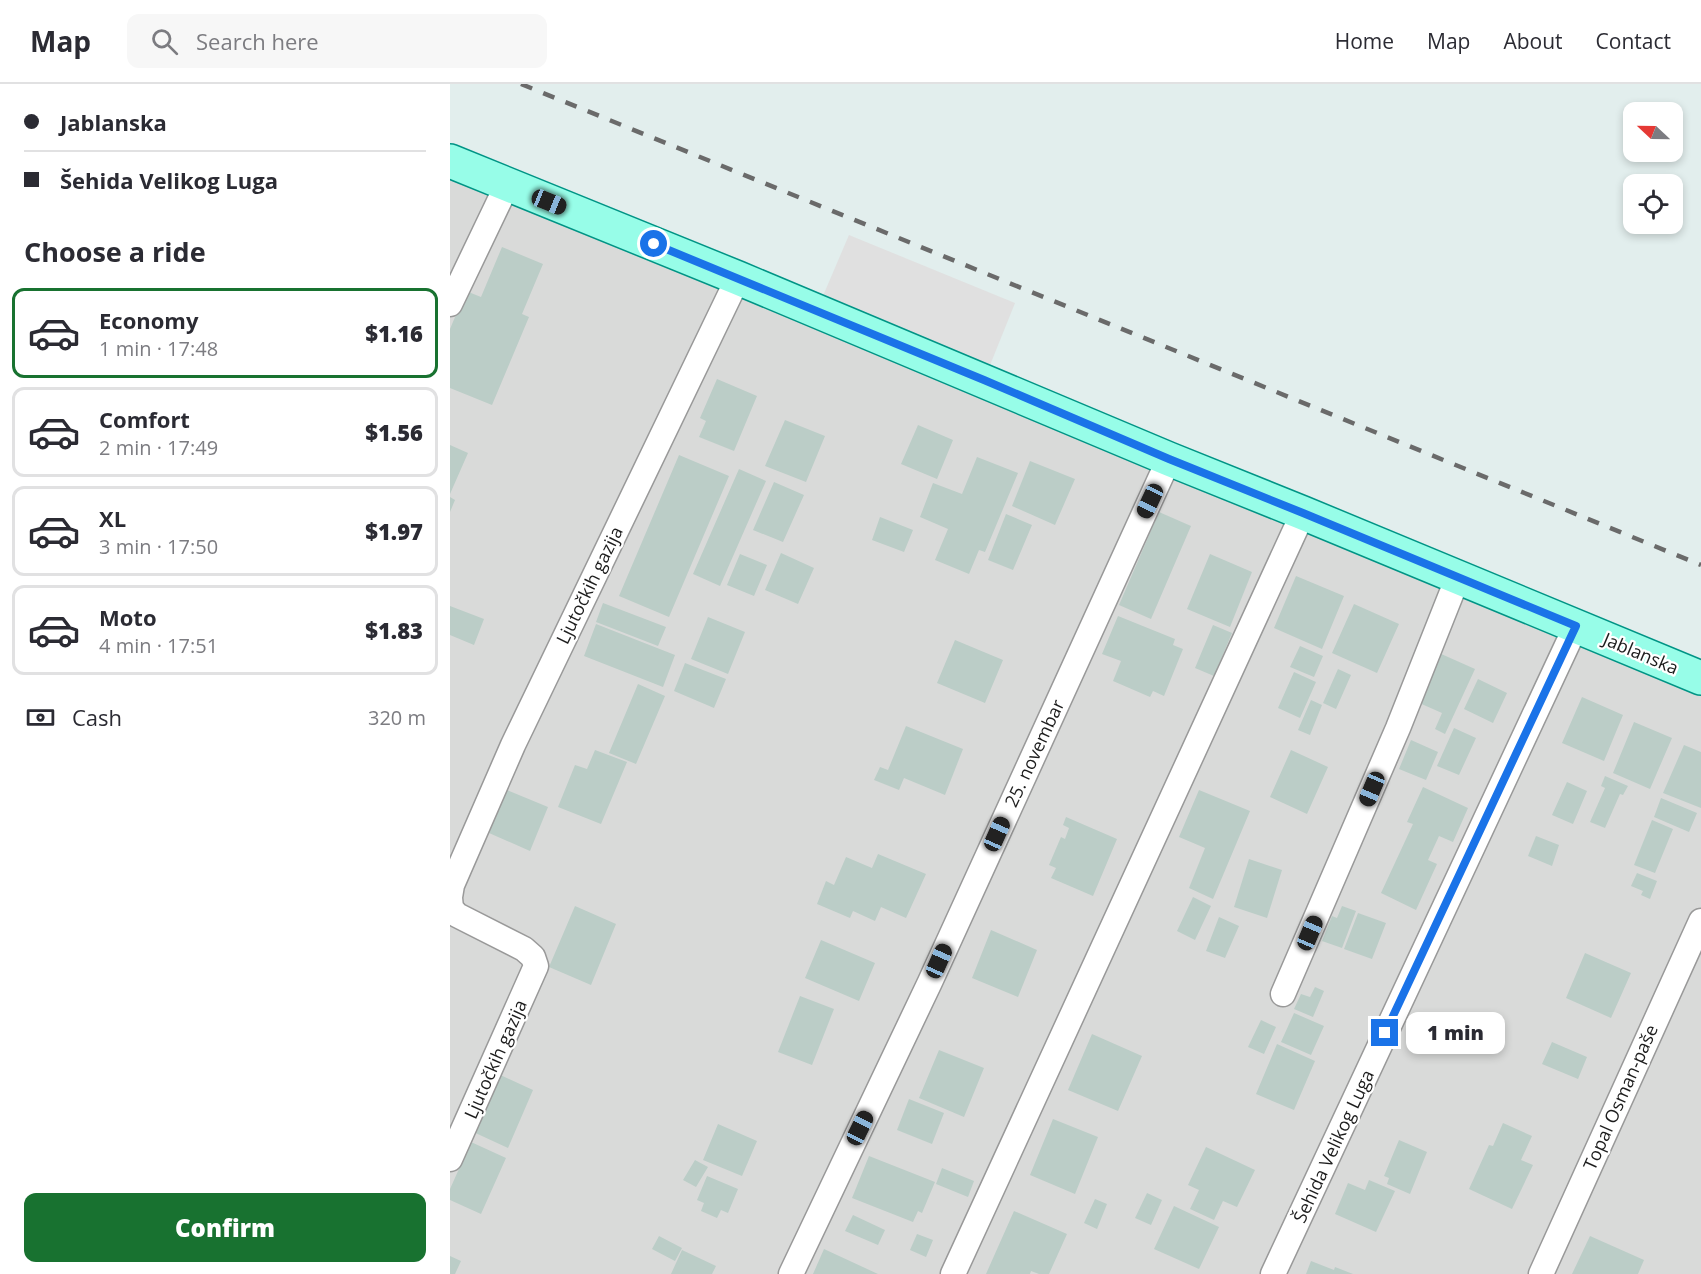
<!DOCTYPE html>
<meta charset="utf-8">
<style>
:root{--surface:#fff;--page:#f7f7f7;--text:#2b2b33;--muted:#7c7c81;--line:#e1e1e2;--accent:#187230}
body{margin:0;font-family:"Open Sans",sans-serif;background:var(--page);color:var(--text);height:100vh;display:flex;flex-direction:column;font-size:22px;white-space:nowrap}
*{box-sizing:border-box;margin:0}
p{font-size:20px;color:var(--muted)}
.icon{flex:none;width:33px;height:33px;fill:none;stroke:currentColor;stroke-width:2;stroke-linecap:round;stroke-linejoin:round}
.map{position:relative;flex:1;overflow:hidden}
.panel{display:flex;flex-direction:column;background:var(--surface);width:450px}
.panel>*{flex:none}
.banner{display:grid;align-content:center;height:132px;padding:0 24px;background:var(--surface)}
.needle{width:39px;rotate:292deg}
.tools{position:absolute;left:1173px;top:18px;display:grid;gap:12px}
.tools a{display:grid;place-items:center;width:60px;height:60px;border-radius:12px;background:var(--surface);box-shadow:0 3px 9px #0003;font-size:30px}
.end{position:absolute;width:27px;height:27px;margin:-14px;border:8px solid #1a73e8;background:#fff;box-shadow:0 0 0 3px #fff}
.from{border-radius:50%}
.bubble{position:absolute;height:42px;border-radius:12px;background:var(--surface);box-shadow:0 3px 9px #0003;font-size:20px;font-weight:800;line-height:42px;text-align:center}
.car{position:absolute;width:18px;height:36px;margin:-18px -9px;border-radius:8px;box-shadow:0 0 4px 2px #0007;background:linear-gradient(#222 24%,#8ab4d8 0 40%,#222 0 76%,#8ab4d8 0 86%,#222 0)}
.banner b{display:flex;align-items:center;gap:21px;height:57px;font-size:22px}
.banner b+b{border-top:2px solid var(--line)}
.banner i{width:15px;height:15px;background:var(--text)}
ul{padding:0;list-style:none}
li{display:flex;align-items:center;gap:18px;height:90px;margin:0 12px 9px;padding:0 12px;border:3px solid var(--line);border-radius:12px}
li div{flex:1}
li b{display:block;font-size:22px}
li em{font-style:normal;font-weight:800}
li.selected{border-color:var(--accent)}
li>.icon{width:54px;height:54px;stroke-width:1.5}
h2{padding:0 24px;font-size:27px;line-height:72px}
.pay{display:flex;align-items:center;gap:15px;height:66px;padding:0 24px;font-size:22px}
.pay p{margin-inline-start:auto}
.action{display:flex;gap:12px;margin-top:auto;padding:12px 24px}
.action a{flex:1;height:69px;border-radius:12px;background:var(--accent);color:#fff;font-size:24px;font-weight:800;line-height:69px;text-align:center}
header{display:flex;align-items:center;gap:36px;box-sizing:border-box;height:84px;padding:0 30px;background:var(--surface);border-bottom:2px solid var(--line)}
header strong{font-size:28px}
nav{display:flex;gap:33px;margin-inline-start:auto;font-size:21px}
.search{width:420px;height:54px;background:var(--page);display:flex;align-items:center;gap:15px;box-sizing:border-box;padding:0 21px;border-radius:12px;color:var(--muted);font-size:22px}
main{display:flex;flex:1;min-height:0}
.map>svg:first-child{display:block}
.residential{fill:#d9dad9}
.parking{fill:#e0e0e0}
.building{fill:#bbcdc7}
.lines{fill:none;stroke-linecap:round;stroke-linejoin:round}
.minor-casing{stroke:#999;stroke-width:27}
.primary-casing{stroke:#009485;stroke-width:36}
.minor{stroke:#fff;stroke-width:24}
.primary{stroke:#97fde8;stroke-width:33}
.rail{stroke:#6a6a6a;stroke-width:4.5;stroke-dasharray:12 12;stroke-linecap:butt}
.route{stroke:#1a73e8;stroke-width:8}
.labels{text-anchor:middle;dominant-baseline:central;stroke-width:4.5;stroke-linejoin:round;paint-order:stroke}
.street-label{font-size:18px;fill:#1c1c1c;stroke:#fff}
</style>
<header>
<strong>Map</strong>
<div class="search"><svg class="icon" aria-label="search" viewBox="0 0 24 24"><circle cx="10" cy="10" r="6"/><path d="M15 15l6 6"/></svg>Search here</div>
<nav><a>Home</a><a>Map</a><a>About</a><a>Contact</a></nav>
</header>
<main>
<section class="panel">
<div class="banner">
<b><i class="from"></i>Jablanska</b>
<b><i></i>Šehida Velikog Luga</b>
</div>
<h2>Choose a ride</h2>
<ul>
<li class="selected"><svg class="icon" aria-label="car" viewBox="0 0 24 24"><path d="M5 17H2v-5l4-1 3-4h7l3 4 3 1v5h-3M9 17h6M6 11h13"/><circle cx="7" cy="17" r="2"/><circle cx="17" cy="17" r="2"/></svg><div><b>Economy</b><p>1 min · 17:48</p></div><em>$1.16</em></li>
<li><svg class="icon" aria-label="car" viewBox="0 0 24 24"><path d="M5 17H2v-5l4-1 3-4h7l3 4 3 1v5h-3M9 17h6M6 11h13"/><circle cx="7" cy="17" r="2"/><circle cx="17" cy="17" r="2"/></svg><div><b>Comfort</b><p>2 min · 17:49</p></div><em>$1.56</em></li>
<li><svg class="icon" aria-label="car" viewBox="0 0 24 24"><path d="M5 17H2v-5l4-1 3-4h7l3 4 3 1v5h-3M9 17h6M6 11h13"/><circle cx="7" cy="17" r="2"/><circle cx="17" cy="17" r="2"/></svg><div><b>XL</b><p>3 min · 17:50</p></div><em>$1.97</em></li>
<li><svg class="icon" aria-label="car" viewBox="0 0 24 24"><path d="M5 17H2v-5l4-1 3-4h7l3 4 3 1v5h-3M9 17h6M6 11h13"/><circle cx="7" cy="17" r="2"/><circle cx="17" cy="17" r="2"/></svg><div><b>Moto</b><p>4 min · 17:51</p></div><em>$1.83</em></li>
</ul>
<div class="pay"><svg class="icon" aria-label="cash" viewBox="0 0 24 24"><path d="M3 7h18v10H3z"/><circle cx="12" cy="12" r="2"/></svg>Cash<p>320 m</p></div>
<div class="action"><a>Confirm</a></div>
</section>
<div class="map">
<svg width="1251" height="1190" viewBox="0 0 1251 1190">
<rect width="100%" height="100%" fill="#e2eeed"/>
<!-- residential -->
<path class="residential" d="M 0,92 L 1251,603 L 1251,1190 L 0,1190 Z"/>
<!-- parking -->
<path class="parking" d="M 399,151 L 565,219 L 534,296 L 367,226 Z"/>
<!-- building -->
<path class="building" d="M 52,163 L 93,180 L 72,230 L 79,233 L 42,321 L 0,304 L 0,245 L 16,207 L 31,213 Z
M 267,295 L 307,312 L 284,367 L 249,353 L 256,337 L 250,334 Z
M 335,336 L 375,352 L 356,398 L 315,382 Z
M 468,341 L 503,356 L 487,395 L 451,380 Z
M 0,361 L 18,369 L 0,410 Z
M 229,371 L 279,392 L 219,533 L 169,512 Z
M 527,373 L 568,389 L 535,468 L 529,466 L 519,490 L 485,476 L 498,445 L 470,433 L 483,399 L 512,410 Z
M 580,377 L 625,395 L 605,441 L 562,422 Z
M 289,385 L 316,397 L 270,502 L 243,490 Z
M 324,398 L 354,411 L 333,458 L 303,446 Z
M 0,413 L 5,416 L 0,428 Z
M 709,428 L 741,442 L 701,535 L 669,521 Z
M 556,430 L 582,441 L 563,486 L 538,476 Z
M 430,433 L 463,446 L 454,468 L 422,456 Z
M 331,469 L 364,484 L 348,520 L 315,506 Z
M 290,470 L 317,481 L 304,512 L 277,501 Z
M 760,470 L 802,488 L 780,543 L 737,525 Z
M 846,492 L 894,512 L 872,565 L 824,544 Z
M 153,519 L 216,543 L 208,562 L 146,538 Z
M 904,520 L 949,540 L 927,589 L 882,569 Z
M 0,522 L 34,535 L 24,561 L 0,551 Z
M 668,532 L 725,555 L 723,561 L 733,565 L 714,612 L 703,607 L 700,613 L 663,597 L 671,577 L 652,570 Z
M 258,533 L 295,548 L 278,590 L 241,575 Z
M 146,540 L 225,571 L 213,603 L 134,572 Z
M 763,541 L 782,549 L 764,592 L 745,584 Z
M 505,556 L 553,576 L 535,619 L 487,599 Z
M 850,562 L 873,572 L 864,593 L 840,583 Z
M 989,569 L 1025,585 L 995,650 L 985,645 L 992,629 L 967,618 Z
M 235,579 L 276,595 L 264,624 L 224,607 Z
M 888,585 L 901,591 L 886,625 L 873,619 Z
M 844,588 L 866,598 L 850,634 L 828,624 Z
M 1028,595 L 1057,609 L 1043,639 L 1014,625 Z
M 188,600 L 215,612 L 186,680 L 159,669 Z
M 1132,613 L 1173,631 L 1154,677 L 1112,659 Z
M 861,616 L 872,621 L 860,651 L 848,646 Z
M 1184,638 L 1222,654 L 1200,705 L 1163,689 Z
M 456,642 L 513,665 L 495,711 L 454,694 L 449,706 L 424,696 L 430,683 L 438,686 Z
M 1004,644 L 1026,654 L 1009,691 L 987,682 Z
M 961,656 L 988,668 L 976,696 L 949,685 Z
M 1234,661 L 1251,668 L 1251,724 L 1213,709 Z
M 145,666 L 177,678 L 151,740 L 108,723 L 125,681 L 137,685 Z
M 841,666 L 878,683 L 857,730 L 820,713 Z
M 1155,692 L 1178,702 L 1173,711 L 1170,710 L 1155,744 L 1140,738 L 1155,704 L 1151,702 Z
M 1117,698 L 1137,707 L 1123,740 L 1102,731 Z
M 973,703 L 1018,724 L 1003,758 L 989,752 L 978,776 L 987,780 L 966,826 L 931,809 L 963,740 L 957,738 Z
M 57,706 L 98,723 L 80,767 L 39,749 Z
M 749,706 L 800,727 L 763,815 L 739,804 L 755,764 L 729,753 Z
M 1211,714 L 1247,729 L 1239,748 L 1204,733 Z
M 616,733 L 667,755 L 643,812 L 601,794 L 606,784 L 599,781 L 611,753 L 615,755 L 619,744 L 613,741 Z
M 1202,736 L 1223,745 L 1205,789 L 1184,781 Z
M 1086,752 L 1109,761 L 1102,782 L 1078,772 Z
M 428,770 L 476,790 L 456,834 L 431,823 L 425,837 L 403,827 L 400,834 L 367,820 L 376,797 L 384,801 L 396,773 L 422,784 Z
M 799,775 L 832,786 L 817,834 L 784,823 Z
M 1187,789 L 1207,797 L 1200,815 L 1191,811 L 1193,807 L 1181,802 Z
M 743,813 L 761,822 L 745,856 L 727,847 Z
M 125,822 L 166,840 L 141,901 L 99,883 Z
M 892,822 L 906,827 L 892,864 L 872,857 L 882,832 L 887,834 Z
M 908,829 L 936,839 L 922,875 L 894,865 Z
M 769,833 L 789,842 L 775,874 L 756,867 Z
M 541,846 L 587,866 L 568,913 L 522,894 Z
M 371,856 L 425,879 L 409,917 L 355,894 Z
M 1135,869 L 1181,889 L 1161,934 L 1116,914 Z
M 865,903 L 874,907 L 863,933 L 844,925 L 851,910 L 860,913 Z
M 350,912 L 384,925 L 362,981 L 328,968 Z
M 844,929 L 874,942 L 861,971 L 831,958 Z
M 811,936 L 826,943 L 814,970 L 798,963 Z
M 642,950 L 692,972 L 668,1027 L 618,1006 Z
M 1102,958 L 1137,973 L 1128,995 L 1092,980 Z
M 827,960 L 865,977 L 844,1026 L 806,1010 Z
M 489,966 L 534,984 L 514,1033 L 469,1014 Z
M 44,988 L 83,1006 L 58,1064 L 19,1046 Z
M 459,1015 L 494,1029 L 482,1060 L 447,1046 Z
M 603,1035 L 648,1053 L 625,1110 L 580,1091 Z
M 1053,1039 L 1082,1052 L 1071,1076 L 1083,1081 L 1062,1125 L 1019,1105 L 1039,1061 L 1043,1062 Z
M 268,1040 L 307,1057 L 292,1092 L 253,1076 Z
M 949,1056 L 977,1068 L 960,1110 L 937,1100 L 939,1094 L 934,1092 Z
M 21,1058 L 56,1074 L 31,1130 L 0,1116 L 0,1105 Z
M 756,1063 L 805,1086 L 787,1123 L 773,1117 L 764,1136 L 740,1125 L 749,1106 L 738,1101 Z
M 419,1072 L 485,1098 L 472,1129 L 468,1127 L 463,1138 L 402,1114 Z
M 245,1076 L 258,1083 L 246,1103 L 233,1096 Z
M 492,1084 L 524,1097 L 518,1113 L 486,1100 Z
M 257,1092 L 288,1105 L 278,1129 L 271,1126 L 267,1134 L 251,1127 L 254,1119 L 247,1116 Z
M 919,1096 L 945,1107 L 926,1148 L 885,1130 L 898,1099 L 915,1106 Z
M 697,1109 L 712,1116 L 701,1141 L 685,1134 Z
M 645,1115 L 657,1120 L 647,1145 L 634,1139 Z
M 724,1122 L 769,1143 L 749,1185 L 704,1165 Z
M 564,1127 L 617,1150 L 599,1190 L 589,1190 L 581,1187 L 580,1190 L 536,1190 Z
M 403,1131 L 435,1146 L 428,1161 L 395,1147 Z
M 467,1150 L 483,1156 L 476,1173 L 460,1166 Z
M 209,1152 L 232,1164 L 225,1177 L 202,1165 Z
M 1140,1152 L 1194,1176 L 1188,1190 L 1122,1190 Z
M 374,1165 L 428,1190 L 363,1190 Z
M 232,1166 L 266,1182 L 262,1190 L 221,1190 Z
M 0,1172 L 11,1177 L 5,1190 L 0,1190 Z
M 861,1177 L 884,1186 L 885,1183 L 903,1190 L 856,1190 Z"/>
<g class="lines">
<defs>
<path id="minor" d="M 0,220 L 57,101
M 0,813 L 2,801 L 63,661 L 288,194
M 0,814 L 1,824 L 7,831 L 74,865 L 83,873 L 86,882 L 0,1075
M 833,910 L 948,644 L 1008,493
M 341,1190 L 480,898 L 719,375
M 503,1190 L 853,429
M 823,1190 L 1126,542
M 1091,1190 L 1251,837"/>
<path id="primary" d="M 0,77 L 288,194 L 719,375 L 853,429 L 1251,594"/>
</defs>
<!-- minor casing -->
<use href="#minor" class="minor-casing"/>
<!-- primary casing -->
<use href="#primary" class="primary-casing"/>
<!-- minor -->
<use href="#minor" class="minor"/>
<!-- primary -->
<use href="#primary" class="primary"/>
<!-- rail -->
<path class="rail" d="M 71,0 L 1251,481"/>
</g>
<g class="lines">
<!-- route -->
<path class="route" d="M 204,160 L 534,296 L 719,375 L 853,429 L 1126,542 L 935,949"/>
</g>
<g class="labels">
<!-- street labels -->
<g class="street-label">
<text transform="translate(139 501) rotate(-64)">Ljutočkih gazija</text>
<text transform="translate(1191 569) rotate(23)">Jablanska</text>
<text transform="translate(584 669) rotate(-65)">25. novembar</text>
<text transform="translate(45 975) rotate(-66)">Ljutočkih gazija</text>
<text transform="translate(1170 1013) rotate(-66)">Topal Osman-paše</text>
<text transform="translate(883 1062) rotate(-65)">Šehida Velikog Luga</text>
</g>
</g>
</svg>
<div class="tools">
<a><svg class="needle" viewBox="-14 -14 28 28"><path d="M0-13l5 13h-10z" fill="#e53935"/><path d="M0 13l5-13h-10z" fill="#7c7c81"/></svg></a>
<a><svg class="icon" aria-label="locate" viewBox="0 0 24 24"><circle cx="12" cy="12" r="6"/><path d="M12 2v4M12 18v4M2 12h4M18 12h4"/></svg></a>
</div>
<i class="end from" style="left:204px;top:160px"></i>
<i class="end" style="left:935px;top:949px"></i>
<div class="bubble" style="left:956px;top:928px;width:99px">1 min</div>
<i class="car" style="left:99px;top:118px;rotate:112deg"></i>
<i class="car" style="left:700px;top:417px;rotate:205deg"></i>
<i class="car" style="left:922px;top:705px;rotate:203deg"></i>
<i class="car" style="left:547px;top:750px;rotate:24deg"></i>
<i class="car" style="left:860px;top:849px;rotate:23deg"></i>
<i class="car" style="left:489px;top:877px;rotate:24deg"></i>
<i class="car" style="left:410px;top:1044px;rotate:26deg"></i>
</div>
</main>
